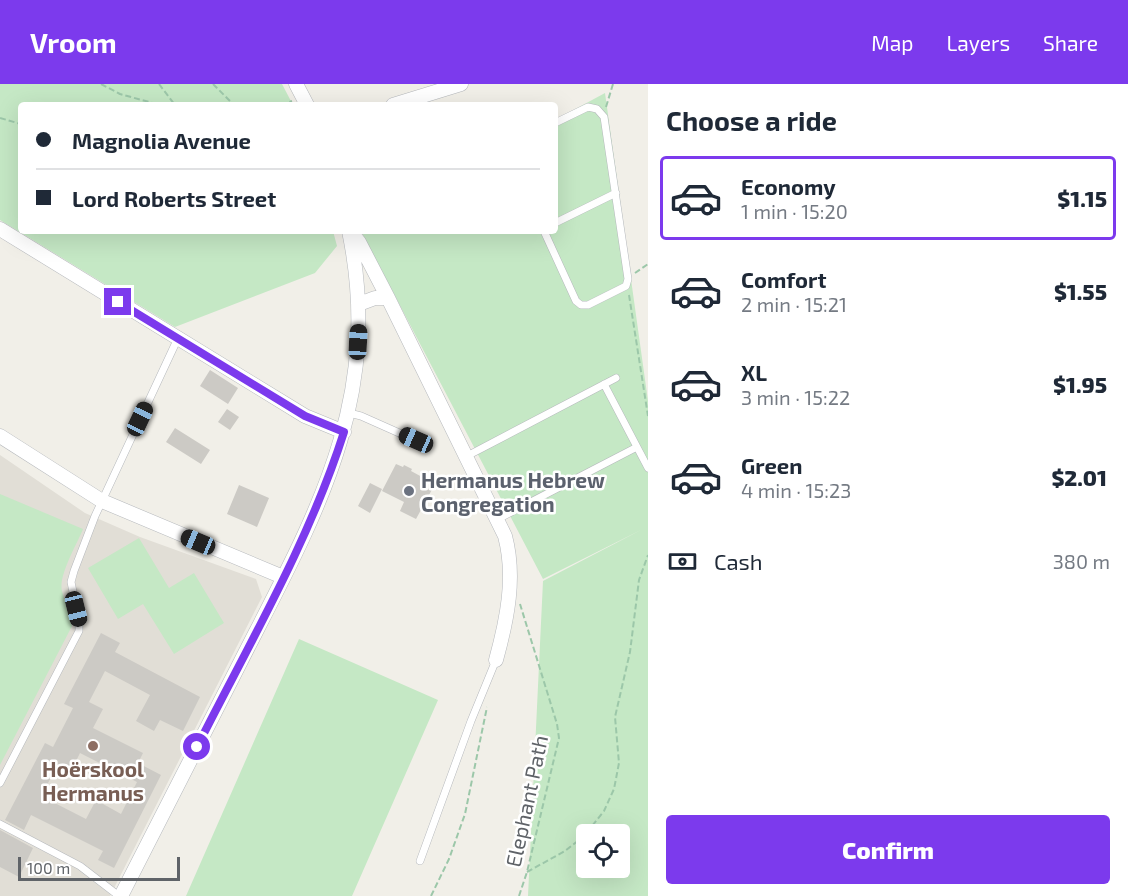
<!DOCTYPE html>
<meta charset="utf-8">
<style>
:root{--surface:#fff;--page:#f2f2f3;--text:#1f2937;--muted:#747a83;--line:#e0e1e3;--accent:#7c3aed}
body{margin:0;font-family:"Exo 2",sans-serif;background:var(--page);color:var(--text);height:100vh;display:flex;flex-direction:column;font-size:22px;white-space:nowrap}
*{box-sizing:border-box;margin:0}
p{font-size:20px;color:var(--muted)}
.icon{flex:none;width:33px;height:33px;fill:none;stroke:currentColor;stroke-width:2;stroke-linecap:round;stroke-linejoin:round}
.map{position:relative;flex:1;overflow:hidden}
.side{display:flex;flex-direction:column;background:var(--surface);width:480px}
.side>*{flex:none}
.top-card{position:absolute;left:18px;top:18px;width:540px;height:132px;border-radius:6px;box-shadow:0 6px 24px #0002;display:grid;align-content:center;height:132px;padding:0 18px;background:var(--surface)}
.buttons{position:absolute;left:576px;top:740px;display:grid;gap:12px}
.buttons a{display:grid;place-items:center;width:54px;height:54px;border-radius:6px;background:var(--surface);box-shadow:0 6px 24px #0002;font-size:30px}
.scale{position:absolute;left:18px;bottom:15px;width:162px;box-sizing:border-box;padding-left:6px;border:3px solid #5f6368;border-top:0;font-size:16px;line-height:21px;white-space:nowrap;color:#5f6368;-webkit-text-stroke:4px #fff;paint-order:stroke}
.end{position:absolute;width:27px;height:27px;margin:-14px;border:8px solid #7c3aed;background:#fff;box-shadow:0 0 0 3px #fff}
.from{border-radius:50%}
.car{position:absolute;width:18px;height:36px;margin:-18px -9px;border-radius:8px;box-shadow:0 0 4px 2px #0007;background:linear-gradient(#222 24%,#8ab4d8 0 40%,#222 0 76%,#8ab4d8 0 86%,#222 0)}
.top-card b{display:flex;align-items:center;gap:21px;height:57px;font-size:22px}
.top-card b+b{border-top:2px solid var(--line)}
.top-card i{width:15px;height:15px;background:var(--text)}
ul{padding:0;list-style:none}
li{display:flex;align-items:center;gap:18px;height:84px;margin:0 12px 9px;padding:0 6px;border:3px solid transparent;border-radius:6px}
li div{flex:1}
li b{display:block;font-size:22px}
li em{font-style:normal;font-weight:800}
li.active{border-color:var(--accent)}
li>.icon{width:54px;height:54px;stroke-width:1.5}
h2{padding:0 18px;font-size:27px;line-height:72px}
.pay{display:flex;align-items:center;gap:15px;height:66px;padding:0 18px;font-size:22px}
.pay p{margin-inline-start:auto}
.button{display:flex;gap:12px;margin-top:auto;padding:12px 18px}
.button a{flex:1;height:69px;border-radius:6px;background:var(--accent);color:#fff;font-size:24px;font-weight:800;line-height:69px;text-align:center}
header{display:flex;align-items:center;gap:36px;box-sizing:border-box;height:84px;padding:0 30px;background:var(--accent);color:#fff}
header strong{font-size:28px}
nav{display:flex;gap:33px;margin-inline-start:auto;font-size:21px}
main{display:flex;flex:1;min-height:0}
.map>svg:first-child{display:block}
.education{fill:#e1ded6}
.green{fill:#c5e8c5;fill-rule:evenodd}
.building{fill:#cccac5;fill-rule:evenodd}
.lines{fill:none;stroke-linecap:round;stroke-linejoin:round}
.lane-casing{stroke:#b5b8bc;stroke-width:8}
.street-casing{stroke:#b5b8bc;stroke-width:15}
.path{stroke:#9cc7a9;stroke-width:2;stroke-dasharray:6 3;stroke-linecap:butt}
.lane{stroke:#fff;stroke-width:7}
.street{stroke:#fff;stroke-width:14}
.route{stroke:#7c3aed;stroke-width:8}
.worship-dot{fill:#6b7280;stroke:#fff;stroke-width:2}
.education-dot{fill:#8d6e63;stroke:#fff;stroke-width:2}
.labels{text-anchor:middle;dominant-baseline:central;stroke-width:5;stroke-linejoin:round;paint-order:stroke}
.worship-label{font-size:21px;font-weight:bold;fill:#5b616d;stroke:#fff;text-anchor:start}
.education-label{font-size:21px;font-weight:bold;fill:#785e54;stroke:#fff}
.street-label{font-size:21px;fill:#5f6368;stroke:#fff}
</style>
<header>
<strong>Vroom</strong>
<nav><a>Map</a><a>Layers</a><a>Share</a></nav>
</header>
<main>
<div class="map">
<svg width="648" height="812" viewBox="0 0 648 812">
<rect width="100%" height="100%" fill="#f1efe8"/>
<!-- education -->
<path class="education" d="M 0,371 L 85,429 L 140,453 L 256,495 L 262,513 L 110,812 L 0,812 Z"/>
<!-- green -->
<path class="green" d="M 0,0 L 282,0 L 293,21 L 21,21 L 21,147 L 333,147 L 337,162 L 315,189 L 175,243 L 0,136 Z
M 605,9 L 648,317 L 648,812 L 528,812 L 543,497 L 641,446 L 543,495 L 361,147 L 555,147 L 555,36 ZM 586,750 L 620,750 L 620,783 L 586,783 Z
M 0,410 L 83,445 C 77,460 58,492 62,507 C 65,520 72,529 72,542 L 0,681 Z
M 139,454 L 169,504 L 194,489 L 224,539 L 174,570 L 143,520 L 118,535 L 88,484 Z
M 299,555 L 438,616 L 352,812 L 186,812 Z"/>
<!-- building -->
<path class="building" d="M 210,286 L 238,304 L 228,320 L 200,302 Z
M 227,325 L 239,333 L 230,346 L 218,338 Z
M 175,344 L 210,366 L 201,380 L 166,358 Z
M 396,380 L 403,383 L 404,381 L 412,385 L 411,387 L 435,400 L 416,435 L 400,427 L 404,418 L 382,407 Z
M 370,399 L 382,405 L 370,429 L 358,422 Z
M 239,401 L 269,414 L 257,443 L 227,430 Z
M 101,549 L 120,559 L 115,568 L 200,613 L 183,647 L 160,636 L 154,647 L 136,637 L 150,611 L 105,587 L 89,618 L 103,625 L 93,644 L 143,669 L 138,679 L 161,691 L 114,784 L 98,776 L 103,767 L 31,731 L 24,746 L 5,736 L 45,659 L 53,663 L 73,624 L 64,620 ZM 80,669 L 137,698 L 121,730 L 96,716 L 86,735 L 41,712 L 55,686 L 68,693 Z
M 0,746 L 33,764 L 19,793 L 0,783 Z"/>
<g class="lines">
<defs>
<path id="lane" d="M 555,139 L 616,109
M 544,147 L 576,217 L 581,221 L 588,221 L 626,202 L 628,195 L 604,33 L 597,25 L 588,23 L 555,39
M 604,300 L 648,384
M 349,329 L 361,332 L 415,356
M 467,372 L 616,294
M 498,435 L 637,363
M 0,699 L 79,547 L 79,537 L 71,498 L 74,487 L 95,432 L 178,254
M 0,740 L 80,782 L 119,812
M 420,777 L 471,637 L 496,576"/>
<path id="street" d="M 296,0 L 307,21
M 393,21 L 461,0
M 0,145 L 305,332 L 344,348
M 352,149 L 359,158 L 388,214 L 505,452 C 516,493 507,536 496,576
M 359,220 L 375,214 L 388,214
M 0,352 L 102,417 L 283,493
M 121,812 C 161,734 201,655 241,577 C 315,432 384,316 349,147"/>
</defs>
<!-- lane casing -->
<use href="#lane" class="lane-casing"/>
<!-- street casing -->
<use href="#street" class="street-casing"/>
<!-- path -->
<path class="path" d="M 101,0 L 120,10 L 160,21
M 159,0 L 175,21
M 213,0 L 234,21
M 281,21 L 292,17
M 606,23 L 613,0
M 0,34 L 21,40
M 635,189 L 648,180
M 629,211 L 648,332
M 527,788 L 565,767 L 584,752 L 604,727 L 614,705 L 619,679 L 615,633 L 630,568 L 639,496 L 648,471
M 431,812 L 449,775 L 465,730 L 487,623
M 519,812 L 527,788 L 559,654 L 557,640 L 520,520"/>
<!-- lane -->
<use href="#lane" class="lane"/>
<!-- street -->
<use href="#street" class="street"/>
</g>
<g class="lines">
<!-- route -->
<path class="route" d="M 118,218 L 305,332 L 344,348 C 309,458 249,560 197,663"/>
</g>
<!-- markers -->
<circle class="worship-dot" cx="409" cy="407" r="6"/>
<circle class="education-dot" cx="93" cy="662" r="6"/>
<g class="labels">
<!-- worship labels -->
<g class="worship-label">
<text x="421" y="395">Hermanus Hebrew<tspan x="421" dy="24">Congregation</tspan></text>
</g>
<!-- education labels -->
<g class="education-label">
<text x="93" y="684">Hoërskool<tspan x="93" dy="24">Hermanus</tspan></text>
</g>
<!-- street labels -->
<g class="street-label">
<text transform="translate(526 717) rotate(-78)">Elephant Path</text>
</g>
</g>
</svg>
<div class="buttons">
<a><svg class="icon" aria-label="locate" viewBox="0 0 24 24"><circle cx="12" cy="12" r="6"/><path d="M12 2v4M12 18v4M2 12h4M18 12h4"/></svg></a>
</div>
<div class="scale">100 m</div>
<i class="end from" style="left:197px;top:663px"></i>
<i class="end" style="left:118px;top:218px"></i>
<i class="car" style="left:358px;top:258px;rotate:3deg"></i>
<i class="car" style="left:140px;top:335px;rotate:25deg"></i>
<i class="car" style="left:416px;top:356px;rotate:294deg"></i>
<i class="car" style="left:198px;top:458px;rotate:293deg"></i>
<i class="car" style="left:76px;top:525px;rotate:166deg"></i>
<div class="top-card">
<b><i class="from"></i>Magnolia Avenue</b>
<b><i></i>Lord Roberts Street</b>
</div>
</div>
<section class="side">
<h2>Choose a ride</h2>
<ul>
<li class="active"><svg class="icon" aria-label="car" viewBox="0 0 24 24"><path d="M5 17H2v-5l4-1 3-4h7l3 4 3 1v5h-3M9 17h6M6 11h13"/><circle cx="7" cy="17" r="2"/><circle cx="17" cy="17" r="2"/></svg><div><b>Economy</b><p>1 min · 15:20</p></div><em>$1.15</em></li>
<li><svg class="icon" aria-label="car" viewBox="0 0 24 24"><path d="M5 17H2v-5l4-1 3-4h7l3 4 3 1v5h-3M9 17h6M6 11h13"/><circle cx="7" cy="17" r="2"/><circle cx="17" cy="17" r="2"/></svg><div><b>Comfort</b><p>2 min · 15:21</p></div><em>$1.55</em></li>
<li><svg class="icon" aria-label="car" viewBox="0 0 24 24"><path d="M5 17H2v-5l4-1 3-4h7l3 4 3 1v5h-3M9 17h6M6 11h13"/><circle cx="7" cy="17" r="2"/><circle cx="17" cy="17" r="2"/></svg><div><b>XL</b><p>3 min · 15:22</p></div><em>$1.95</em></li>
<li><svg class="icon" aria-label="car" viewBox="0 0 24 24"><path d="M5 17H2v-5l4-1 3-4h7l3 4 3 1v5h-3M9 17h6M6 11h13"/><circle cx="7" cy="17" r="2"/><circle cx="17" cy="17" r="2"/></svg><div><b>Green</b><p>4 min · 15:23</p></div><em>$2.01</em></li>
</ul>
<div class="pay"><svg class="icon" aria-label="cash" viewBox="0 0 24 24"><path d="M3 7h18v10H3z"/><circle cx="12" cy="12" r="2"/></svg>Cash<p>380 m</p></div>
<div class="button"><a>Confirm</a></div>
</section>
</main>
